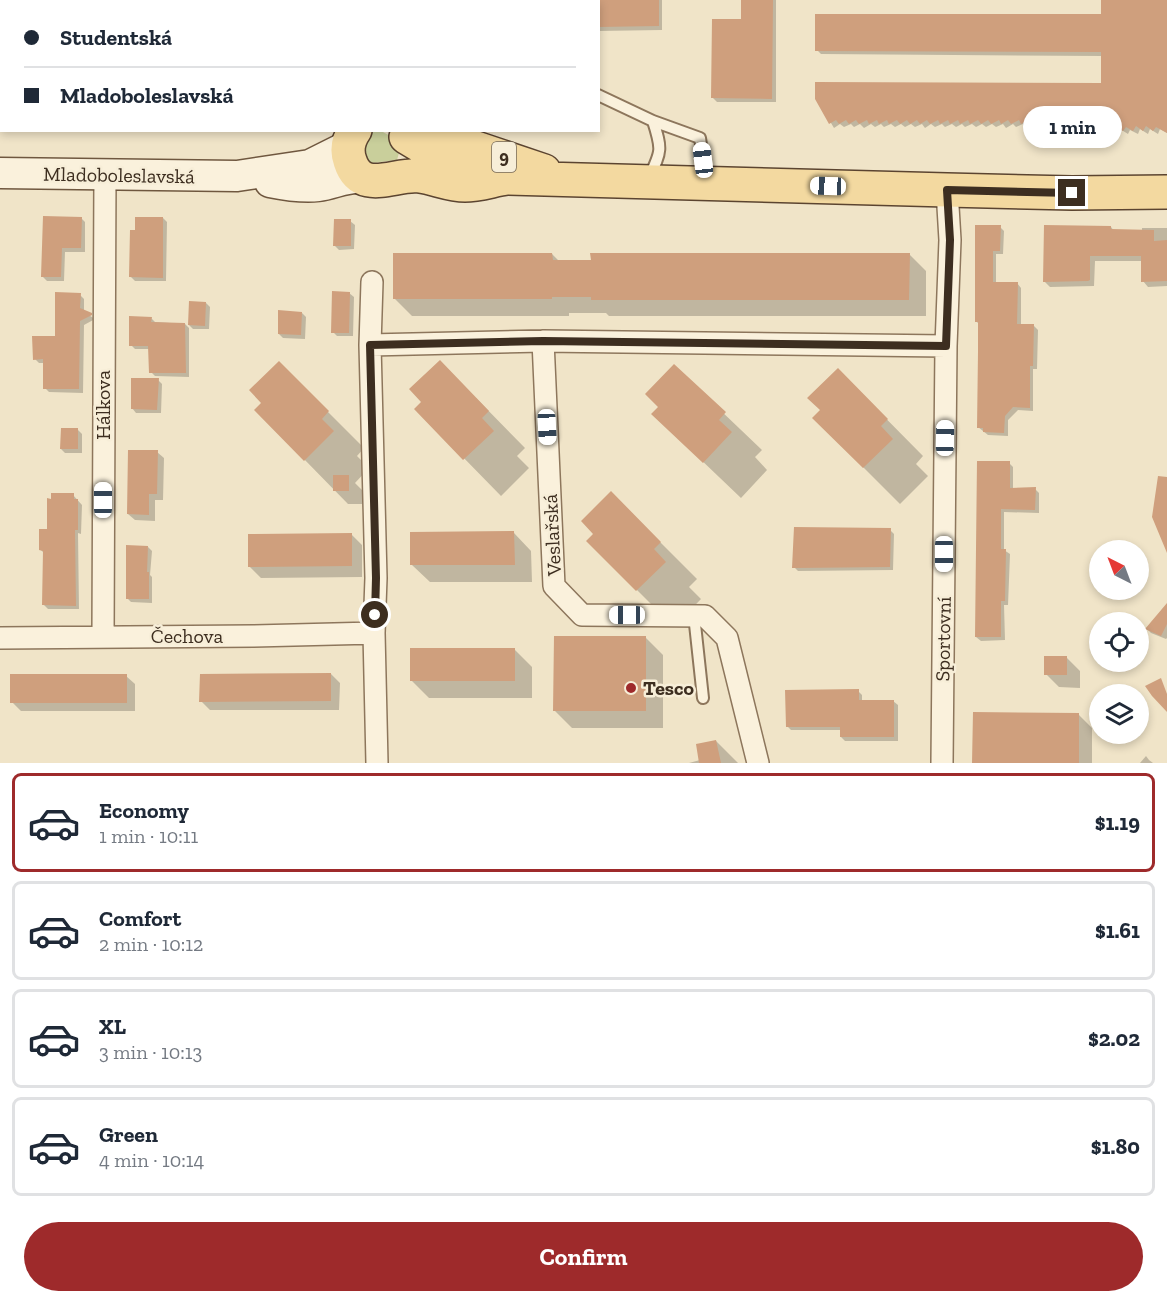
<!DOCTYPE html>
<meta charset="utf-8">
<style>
:root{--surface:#fff;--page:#f2f2f3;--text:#1f2937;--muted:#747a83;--line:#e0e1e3;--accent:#9e2a2b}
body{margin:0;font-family:"Zilla Slab",serif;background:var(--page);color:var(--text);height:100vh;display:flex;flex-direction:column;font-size:22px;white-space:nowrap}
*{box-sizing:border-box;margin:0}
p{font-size:20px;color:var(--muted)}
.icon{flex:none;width:33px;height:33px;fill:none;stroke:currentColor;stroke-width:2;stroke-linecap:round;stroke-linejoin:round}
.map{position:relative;height:763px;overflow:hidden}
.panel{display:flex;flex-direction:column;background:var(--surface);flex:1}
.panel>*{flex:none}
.top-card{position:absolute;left:0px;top:0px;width:600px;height:132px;box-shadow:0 3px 9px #0003;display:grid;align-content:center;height:132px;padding:0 24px;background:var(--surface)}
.needle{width:39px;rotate:318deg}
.tools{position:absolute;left:1089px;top:540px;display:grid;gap:12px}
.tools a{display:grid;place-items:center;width:60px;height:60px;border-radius:50%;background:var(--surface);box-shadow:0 3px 9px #0003;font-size:30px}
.end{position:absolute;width:27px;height:27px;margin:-14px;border:8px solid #3d2e20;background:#fff;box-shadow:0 0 0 3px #fff}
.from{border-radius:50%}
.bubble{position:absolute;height:42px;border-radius:21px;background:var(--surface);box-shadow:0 3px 9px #0003;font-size:20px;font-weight:700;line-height:42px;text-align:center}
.car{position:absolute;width:18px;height:36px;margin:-18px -9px;border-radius:8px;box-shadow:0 0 4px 2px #0007;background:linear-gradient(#fff 24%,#345 0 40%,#fff 0 76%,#345 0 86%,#fff 0)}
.top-card b{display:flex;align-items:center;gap:21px;height:57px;font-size:22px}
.top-card b+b{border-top:2px solid var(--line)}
.top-card i{width:15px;height:15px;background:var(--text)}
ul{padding:10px 0 0;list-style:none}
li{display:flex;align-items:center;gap:18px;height:99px;margin:0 12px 9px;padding:0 12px;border:3px solid var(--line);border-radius:9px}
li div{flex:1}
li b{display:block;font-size:22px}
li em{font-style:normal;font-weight:700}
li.active{border-color:var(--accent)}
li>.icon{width:54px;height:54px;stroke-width:1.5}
.primary-button{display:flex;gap:12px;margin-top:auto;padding:12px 24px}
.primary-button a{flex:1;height:69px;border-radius:36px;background:var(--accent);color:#fff;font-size:24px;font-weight:700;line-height:69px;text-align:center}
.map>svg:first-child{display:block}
.grass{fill:#c9cf9b}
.shadow{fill:#0003}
.building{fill:#cf9f7d}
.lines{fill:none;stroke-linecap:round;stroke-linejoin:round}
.lane-casing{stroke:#8d765c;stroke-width:14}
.street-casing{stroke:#8d765c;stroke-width:24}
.secondary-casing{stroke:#6f573f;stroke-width:33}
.primary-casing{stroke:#5b4430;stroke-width:36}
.lane{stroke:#faf1dc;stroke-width:10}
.street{stroke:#faf1dc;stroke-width:21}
.secondary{stroke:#faf1dc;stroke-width:30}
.primary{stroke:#f3d9a0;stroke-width:33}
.route{stroke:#3d2e20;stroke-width:8}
.poi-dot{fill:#9e2a2b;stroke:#f7eed8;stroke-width:2}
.labels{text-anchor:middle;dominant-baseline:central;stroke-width:5;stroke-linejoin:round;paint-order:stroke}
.shield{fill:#f7eed8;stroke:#756857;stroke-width:1.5}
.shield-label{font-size:18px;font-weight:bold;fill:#3d2e20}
.street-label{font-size:20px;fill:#3d2e20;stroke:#f7eed8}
.poi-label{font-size:20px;font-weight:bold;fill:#3d2e20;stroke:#f7eed8;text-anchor:start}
</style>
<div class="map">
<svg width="1167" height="763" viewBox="0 0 1167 763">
<rect width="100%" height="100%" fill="#f0e4c8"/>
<!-- grass -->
<path class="grass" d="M 373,131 L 381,131 L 394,138 L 399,153 L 397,160 L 363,164 L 366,135 Z"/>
<!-- shadow -->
<path class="shadow" d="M 3,0 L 298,0 L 3,2 Z
M 453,0 L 558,0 L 558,2 L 453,2 Z
M 589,0 L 662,0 L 662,30 L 598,31 L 598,2 Z
M 743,0 L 776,0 L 776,102 L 717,102 L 713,98 L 743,21 Z
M 1103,0 L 1167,0 L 1167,133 L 1160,129 L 1158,134 L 1150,129 L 1148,134 L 1140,129 L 1138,134 L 1130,130 L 1128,134 L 1120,129 L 1117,134 L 1109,129 L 1106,134 L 1082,119 L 1067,127 L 1063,124 L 1057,127 L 1053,124 L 1047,127 L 1043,124 L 1037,128 L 1033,124 L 1026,127 L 1023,124 L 1016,127 L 1013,124 L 1006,128 L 1003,124 L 996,127 L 992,124 L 986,127 L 982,124 L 976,127 L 972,124 L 965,127 L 962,124 L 956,127 L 952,124 L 945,127 L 942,124 L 935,127 L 931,124 L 925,128 L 922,124 L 915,127 L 911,124 L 905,127 L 901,124 L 895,127 L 891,124 L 884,127 L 881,124 L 875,127 L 871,124 L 864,128 L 860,124 L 854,127 L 851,124 L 844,127 L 840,124 L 834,128 L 816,98 L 1103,84 L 1103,56 L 821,54 L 817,50 L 1103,16 Z
M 81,218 L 85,222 L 85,252 L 65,252 L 64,281 L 47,281 L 43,277 Z
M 163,218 L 167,222 L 166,281 L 135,281 L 131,277 Z
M 350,221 L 355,225 L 354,249 L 339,250 L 335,246 Z
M 977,227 L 1000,227 L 1004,231 L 1003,254 L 996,254 L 996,284 L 1017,283 L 1021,288 L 1021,325 L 1034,326 L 1038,330 L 1037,369 L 1033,369 L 1033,411 L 1018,410 L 1008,420 L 1008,436 L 988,435 L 978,427 L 979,324 L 976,321 Z
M 1111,227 L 1114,231 L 1142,231 L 1142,228 L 1167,228 L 1167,286 L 1148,287 L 1143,281 L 1143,261 L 1095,261 L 1094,286 L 1050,287 L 1044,281 Z
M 552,254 L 559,261 L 909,254 L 926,271 L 926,316 L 609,316 L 606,313 L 569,313 L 569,316 L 412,316 L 395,299 Z
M 349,293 L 354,297 L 353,336 L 337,336 L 333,332 Z
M 80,295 L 84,299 L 84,312 L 95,319 L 84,325 L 83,393 L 49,392 L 45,388 L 45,363 L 39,363 L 35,359 L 56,338 Z
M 206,303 L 210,307 L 209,329 L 193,329 L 189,325 Z
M 302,313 L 306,317 L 305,339 L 283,338 L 279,334 Z
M 151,318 L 155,322 L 185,324 L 189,328 L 189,377 L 155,376 L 151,372 L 150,349 L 135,349 L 131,345 Z
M 279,363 L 364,448 L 357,456 L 369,468 L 355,483 L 362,490 L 362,504 L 348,504 L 256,410 L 263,403 Z
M 674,366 L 762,450 L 755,457 L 767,470 L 741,498 L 653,414 L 660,407 Z
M 838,370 L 923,456 L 916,464 L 928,476 L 900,504 L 814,418 L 822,410 Z
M 158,380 L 162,384 L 161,413 L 136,413 L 132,408 Z
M 476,398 L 525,448 L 517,456 L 529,468 L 501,496 L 416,409 Z
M 78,430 L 82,434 L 82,453 L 65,453 L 61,449 Z
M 157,452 L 164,458 L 163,500 L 155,500 L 155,521 L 135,520 L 128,514 Z
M 1009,463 L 1013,467 L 1013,489 L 1035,489 L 1039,493 L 1039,513 L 1004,512 L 1004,550 L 1010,554 L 1008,605 L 1004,605 L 1005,640 L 981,641 L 976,637 Z
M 611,493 L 697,579 L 689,587 L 701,599 L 674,627 L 588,541 L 595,534 Z
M 73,495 L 82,505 L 81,534 L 78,533 L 79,609 L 48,609 L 44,605 L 44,553 L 41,550 L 49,531 Z
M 890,530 L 894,534 L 893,570 L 798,571 L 794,567 Z
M 514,533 L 531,551 L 532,582 L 430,582 L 412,565 Z
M 351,534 L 362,545 L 362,577 L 261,578 L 249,566 Z
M 148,547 L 152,551 L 150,575 L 152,577 L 152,603 L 131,602 L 127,598 Z
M 1167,607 L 1167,638 L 1166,639 L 1151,633 L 1147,629 Z
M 646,638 L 663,655 L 663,728 L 572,728 L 555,711 Z
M 514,649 L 532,667 L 532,698 L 429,698 L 412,681 Z
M 1067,658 L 1080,671 L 1080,688 L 1059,687 L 1046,674 Z
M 331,674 L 340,683 L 339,710 L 210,710 L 201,701 Z
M 126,676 L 135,684 L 135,711 L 21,711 L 12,702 Z
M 858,691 L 862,695 L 862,701 L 893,701 L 898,705 L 898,741 L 845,741 L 841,737 L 841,730 L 791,730 L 787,726 Z
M 1079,715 L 1092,728 L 1092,763 L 974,763 Z
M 716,741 L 738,763 L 689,763 L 700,760 Z
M 1146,756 L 1149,760 L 1153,763 L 1140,763 Z"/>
<!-- building -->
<path class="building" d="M 598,0 L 659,0 L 659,26 L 598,27 Z
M 741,0 L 773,0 L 772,99 L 711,98 L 712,19 L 741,19 Z
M 1101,0 L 1167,0 L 1167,133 L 1156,127 L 1153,131 L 1146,126 L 1143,131 L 1136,126 L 1133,131 L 1126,127 L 1123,131 L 1115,127 L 1113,131 L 1105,126 L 1102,131 L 1077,116 L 1062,124 L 1059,120 L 1051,124 L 1049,120 L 1041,124 L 1039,120 L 1031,124 L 1029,120 L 1021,124 L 1019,120 L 1011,124 L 1008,120 L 1001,124 L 999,120 L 991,124 L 988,120 L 981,124 L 978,120 L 970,124 L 968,120 L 960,124 L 958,120 L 950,124 L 948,120 L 940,124 L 938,120 L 930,124 L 927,120 L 920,124 L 917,120 L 910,124 L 907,120 L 900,124 L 897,120 L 889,124 L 887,120 L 879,124 L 877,120 L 869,124 L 867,120 L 859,124 L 856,120 L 849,124 L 846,120 L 839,124 L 836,120 L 829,124 L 815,99 L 815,82 L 1101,83 L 1101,52 L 815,51 L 815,14 L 1101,14 Z
M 43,216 L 82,217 L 81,248 L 62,248 L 61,277 L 41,277 Z
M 135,217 L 163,217 L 163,278 L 129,277 L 130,230 L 135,230 Z
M 334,219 L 351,219 L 351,246 L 333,246 Z
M 975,225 L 1001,225 L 1000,251 L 993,251 L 993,282 L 1018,282 L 1017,324 L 1034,324 L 1033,366 L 1030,366 L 1030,408 L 1013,407 L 1005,416 L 1004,433 L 983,432 L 983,428 L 977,428 L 978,352 L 978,322 L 975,322 Z
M 1044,225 L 1111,226 L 1111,229 L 1154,230 L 1154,241 L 1167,240 L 1167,281 L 1141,282 L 1141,256 L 1090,256 L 1090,280 L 1088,281 L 1043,282 Z
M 393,253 L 552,253 L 553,260 L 591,260 L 590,253 L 910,253 L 909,300 L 591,300 L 591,297 L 552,297 L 552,299 L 393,299 Z
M 332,291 L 350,292 L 349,333 L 331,333 Z
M 55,292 L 81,293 L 80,308 L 92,313 L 92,315 L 80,321 L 79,389 L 43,389 L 43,359 L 33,360 L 32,336 L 55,336 Z
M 189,301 L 206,302 L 205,326 L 188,325 Z
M 278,310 L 302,312 L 301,335 L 278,334 Z
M 129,316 L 152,317 L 151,322 L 185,323 L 186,373 L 149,373 L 148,346 L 129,346 Z
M 440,360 L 489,411 L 482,418 L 494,431 L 463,460 L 414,409 L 421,402 L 409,389 Z
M 279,361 L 329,411 L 322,419 L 334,431 L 304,461 L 254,410 L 261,403 L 249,390 Z
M 674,364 L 726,412 L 719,420 L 732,432 L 703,463 L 651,414 L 658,407 L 645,394 Z
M 838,368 L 888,419 L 881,426 L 893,439 L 863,468 L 812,418 L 820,410 L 807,398 Z
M 131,378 L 159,378 L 157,410 L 131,409 Z
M 61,428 L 78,428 L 78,449 L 60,449 Z
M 128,450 L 158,450 L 157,494 L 149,494 L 149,515 L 127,514 Z
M 977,461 L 1010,461 L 1010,488 L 1036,487 L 1035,510 L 1001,509 L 1001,549 L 1006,549 L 1005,601 L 1001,601 L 1001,637 L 975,637 Z
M 333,475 L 349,475 L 349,491 L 333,491 Z
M 1158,476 L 1167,477 L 1167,553 L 1152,517 Z
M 611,491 L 661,542 L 654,549 L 666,562 L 636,591 L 586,541 L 593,534 L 581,521 Z
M 51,493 L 74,493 L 74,499 L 78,499 L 78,530 L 75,530 L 76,606 L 42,605 L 43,551 L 39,550 L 39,529 L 47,529 L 47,498 L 51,499 Z
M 794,527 L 891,528 L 890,567 L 792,568 Z
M 514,531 L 515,565 L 410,565 L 410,532 Z
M 352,533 L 352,566 L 248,567 L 248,534 Z
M 126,545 L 148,546 L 147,572 L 149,572 L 149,599 L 126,599 Z
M 1167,603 L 1167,624 L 1161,636 L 1145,629 Z
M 554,636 L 646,636 L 646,711 L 553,711 Z
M 410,648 L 515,648 L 515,681 L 410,681 Z
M 1044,656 L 1067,656 L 1067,675 L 1044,675 Z
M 331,673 L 331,701 L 199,702 L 200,674 Z
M 10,674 L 127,674 L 127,703 L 10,703 Z
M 1161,678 L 1167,694 L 1167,712 L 1152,696 L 1145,686 Z
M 859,689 L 859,700 L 894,700 L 894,737 L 840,737 L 840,727 L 786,727 L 785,690 Z
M 973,712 L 1079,713 L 1079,763 L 972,763 Z
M 716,740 L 721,763 L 699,763 L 696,744 Z"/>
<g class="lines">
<defs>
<path id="lane" d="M 435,0 L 435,2
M 306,2 L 306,0
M 0,51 L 2,51
M 598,95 L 653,121 L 700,138 L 706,179
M 649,177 C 662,151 662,149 653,121
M 694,615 L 703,698"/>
<path id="street" d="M 372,282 L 370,345 L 376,578 L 374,633 L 377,763
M 543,341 L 554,586 L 582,615 L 705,616 L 727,638 L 758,763
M 370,345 L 543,341 L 946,346
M 103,637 L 105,174
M 0,638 L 254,636 L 374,633
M 942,763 L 946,346 L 950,240 L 947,190"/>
<path id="secondary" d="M 0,173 L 237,176 L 310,165 L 348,146
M 270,182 C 285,185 302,188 318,186 C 334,184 347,176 364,178"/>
<path id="primary" d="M 377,0 L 377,2
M 355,130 C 348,140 346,150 350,161 C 361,196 395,173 419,176 C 435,178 449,185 465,185 C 479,185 493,180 507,178 L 947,190 L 1072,193 L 1167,192
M 440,130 L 458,142 L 544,171
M 406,137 L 436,155 L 476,169"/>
</defs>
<!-- lane casing -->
<use href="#lane" class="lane-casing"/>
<!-- street casing -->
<use href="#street" class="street-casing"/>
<!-- secondary casing -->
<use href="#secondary" class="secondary-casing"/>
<!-- primary casing -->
<use href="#primary" class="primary-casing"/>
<!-- lane -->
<use href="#lane" class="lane"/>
<!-- street -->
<use href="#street" class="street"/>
<!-- secondary -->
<use href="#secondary" class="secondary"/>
<!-- primary -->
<use href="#primary" class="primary"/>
</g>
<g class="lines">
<!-- route -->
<path class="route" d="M 375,615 L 376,578 L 370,345 L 543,341 L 946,346 L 950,240 L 947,190 L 1072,193"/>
</g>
<!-- markers -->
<circle class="poi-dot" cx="631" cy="688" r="6"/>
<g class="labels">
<!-- shield labels -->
<rect class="shield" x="492" y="142" width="24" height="30" rx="4.5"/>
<g class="shield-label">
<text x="504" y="157">9</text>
</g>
<!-- street labels -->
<g class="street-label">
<text transform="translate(119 175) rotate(1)">Mladoboleslavská</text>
<text transform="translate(103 405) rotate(-90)">Hálkova</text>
<text transform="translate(552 535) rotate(-93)">Veslařská</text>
<text x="187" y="636">Čechova</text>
<text transform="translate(943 639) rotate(-89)">Sportovní</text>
</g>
<!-- poi labels -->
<g class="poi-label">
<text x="643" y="688">Tesco</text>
</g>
</g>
</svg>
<div class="tools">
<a><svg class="needle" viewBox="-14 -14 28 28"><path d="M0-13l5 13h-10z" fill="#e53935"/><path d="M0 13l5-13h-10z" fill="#747a83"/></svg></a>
<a><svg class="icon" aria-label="locate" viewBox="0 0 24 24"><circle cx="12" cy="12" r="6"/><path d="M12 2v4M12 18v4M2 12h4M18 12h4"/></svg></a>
<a><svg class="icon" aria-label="layers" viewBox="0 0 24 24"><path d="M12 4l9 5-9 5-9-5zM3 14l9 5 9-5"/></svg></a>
</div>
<i class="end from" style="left:375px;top:615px"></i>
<i class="end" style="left:1072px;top:193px"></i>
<div class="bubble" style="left:1023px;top:106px;width:99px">1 min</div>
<i class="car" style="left:703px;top:160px;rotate:353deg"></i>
<i class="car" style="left:828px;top:186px;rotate:272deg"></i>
<i class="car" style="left:547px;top:427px;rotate:177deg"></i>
<i class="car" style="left:945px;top:438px;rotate:1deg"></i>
<i class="car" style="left:103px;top:500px;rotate:0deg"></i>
<i class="car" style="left:944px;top:554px;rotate:180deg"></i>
<i class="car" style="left:627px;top:615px;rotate:270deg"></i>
<div class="top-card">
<b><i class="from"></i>Studentská</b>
<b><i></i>Mladoboleslavská</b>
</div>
</div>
<section class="panel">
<ul>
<li class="active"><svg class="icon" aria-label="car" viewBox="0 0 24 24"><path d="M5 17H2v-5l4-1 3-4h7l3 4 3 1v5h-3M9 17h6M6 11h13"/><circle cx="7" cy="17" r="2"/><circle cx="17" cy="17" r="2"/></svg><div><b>Economy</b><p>1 min · 10:11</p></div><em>$1.19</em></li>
<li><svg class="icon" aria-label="car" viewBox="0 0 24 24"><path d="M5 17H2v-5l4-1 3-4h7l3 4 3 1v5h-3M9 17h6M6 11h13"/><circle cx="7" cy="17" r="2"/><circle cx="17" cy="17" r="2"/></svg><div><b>Comfort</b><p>2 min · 10:12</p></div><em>$1.61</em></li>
<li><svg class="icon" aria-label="car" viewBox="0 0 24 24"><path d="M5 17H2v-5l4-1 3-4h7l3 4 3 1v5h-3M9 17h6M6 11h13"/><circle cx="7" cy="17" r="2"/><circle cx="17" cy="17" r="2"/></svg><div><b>XL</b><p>3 min · 10:13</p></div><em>$2.02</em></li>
<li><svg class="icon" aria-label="car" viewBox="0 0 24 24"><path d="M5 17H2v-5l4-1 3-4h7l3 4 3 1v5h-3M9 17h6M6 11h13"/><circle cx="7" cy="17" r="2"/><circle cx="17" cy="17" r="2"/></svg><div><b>Green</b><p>4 min · 10:14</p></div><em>$1.80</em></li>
</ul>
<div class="primary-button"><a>Confirm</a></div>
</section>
